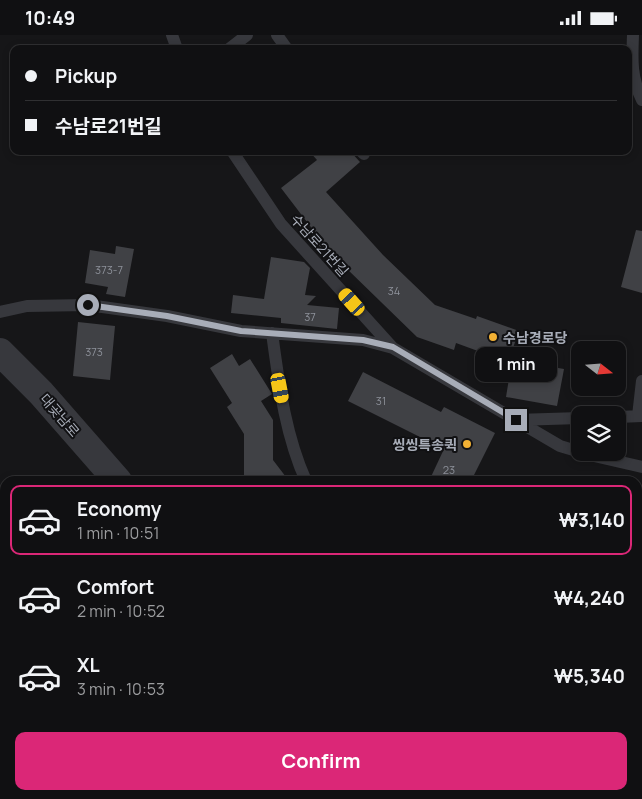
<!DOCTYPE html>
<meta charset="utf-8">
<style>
:root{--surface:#101012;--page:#1e1e20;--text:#f1f3f6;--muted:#9c9d9f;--line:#303032;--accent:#db2777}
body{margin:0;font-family:Manrope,"Noto Sans KR",sans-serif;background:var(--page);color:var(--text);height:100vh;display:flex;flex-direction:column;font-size:19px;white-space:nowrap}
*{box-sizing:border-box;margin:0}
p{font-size:16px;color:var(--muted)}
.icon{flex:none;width:28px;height:28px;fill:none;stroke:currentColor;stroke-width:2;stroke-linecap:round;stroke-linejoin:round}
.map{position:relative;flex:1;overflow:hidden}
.panel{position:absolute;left:0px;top:441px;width:642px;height:324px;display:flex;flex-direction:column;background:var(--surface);border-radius:15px 15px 0 0;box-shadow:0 2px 8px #0003,0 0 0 1px var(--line)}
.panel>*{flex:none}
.hud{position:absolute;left:10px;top:10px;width:622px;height:110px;border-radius:10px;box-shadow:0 2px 8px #0003,0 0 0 1px var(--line);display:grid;align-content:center;height:110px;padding:0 15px;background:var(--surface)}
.needle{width:32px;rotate:107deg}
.controls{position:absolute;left:571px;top:306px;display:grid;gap:10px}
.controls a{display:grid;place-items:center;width:55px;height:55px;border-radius:10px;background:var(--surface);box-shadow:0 2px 8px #0003,0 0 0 1px var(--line);font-size:25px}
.end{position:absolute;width:22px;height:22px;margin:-11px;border:6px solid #a8adb8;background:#111;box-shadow:0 0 0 2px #111}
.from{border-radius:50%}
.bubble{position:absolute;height:35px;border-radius:10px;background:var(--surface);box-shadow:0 2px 8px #0003,0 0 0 1px var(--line);font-size:16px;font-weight:700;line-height:35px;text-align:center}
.car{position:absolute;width:15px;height:30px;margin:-15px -8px;border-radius:6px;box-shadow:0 0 4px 1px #0007;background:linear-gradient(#f5c518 24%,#345 0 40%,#f5c518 0 76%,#345 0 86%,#f5c518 0)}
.hud b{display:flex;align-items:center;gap:18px;height:48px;font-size:19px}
.hud b+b{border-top:1px solid var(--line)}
.hud i{width:12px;height:12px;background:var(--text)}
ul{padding:9px 0 0;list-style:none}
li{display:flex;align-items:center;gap:15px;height:70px;margin:0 10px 8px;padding:0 5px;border:2px solid transparent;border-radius:10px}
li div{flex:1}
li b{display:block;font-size:19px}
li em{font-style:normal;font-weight:700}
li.selected{border-color:var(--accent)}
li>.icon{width:45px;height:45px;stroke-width:1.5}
.primary-button{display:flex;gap:10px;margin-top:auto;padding:10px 15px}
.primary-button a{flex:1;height:58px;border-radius:10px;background:var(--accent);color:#fff;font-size:20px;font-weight:700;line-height:58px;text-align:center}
.status{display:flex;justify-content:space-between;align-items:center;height:35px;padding:0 25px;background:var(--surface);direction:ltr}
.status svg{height:14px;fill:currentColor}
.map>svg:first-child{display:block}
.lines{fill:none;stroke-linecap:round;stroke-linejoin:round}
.stream{stroke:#2c353c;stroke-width:7}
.building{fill:#404145}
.service{stroke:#37383d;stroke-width:12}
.tertiary{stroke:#37383d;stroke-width:28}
.route{stroke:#a8adb8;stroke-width:6}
.poi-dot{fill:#f2b134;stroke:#111113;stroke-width:2}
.labels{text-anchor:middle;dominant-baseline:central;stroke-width:4;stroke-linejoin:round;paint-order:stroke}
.number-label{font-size:11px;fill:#8e929b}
.street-label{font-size:14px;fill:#a8adb8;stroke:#111113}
.poi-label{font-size:14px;font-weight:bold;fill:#a8adb8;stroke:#111113;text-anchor:start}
</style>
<div class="status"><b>10:49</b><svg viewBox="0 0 49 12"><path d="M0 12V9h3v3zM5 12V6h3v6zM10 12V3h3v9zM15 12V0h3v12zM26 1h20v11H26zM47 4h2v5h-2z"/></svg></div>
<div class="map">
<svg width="642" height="764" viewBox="0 0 642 764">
<rect width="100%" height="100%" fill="#161618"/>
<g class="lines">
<!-- stream -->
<path class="stream" d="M 0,501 L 5,499
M 0,530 L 5,528"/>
</g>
<!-- building -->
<path class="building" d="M 309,116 L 350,116 L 360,127 L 326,157 L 383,220 L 435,270 L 476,284 L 477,281 L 519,296 L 508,327 L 456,308 L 454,315 L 417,302 L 345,232 L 344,238 L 312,203 L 320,204 L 281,153 L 317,125 Z
M 636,195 L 642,196 L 642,258 L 621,252 Z
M 116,211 L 134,214 L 125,262 L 106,259 L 108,252 L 85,248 L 90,215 L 115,219 Z
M 271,222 L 304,227 L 310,233 L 305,260 L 316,261 L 307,270 L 339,273 L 337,294 L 281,288 L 281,283 L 231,278 L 233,260 L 264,264 Z
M 78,287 L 115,291 L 110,345 L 73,341 Z
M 232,319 L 239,331 L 250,324 L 272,359 L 261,366 L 273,385 L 273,425 L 289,446 L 244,446 L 244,399 L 227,372 L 232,368 L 210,333 Z
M 512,325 L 564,334 L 557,371 L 506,362 Z
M 363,337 L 441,377 L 444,372 L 495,398 L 471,446 L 429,446 L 444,414 L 348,366 Z"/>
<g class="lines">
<!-- service -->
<path class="service" d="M 172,0 L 177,14
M 277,0 L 287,14
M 633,0 C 632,25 631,42 642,65
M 229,14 L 247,0
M 232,116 L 281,189 L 393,313 L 560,411 L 580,417
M 361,116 L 364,119
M 0,277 L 27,271 L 88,270 L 167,281 L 241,296 L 363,305 L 393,313
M 272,298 C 279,349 285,399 306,446
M 638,381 L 642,346
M 618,382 L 642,381
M 516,385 L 580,383
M 581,418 L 642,432
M 0,514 L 5,512
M 638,537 L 642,534"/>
<!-- tertiary -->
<path class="tertiary" d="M 0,317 L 41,358 L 118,446
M 360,760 L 363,764"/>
</g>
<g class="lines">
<!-- route -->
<path class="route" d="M 88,270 L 167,281 L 241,296 L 363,305 L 393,312 L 516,385"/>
</g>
<!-- markers -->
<g class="poi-dot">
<circle cx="493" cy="302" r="5"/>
<circle cx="467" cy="409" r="5"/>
</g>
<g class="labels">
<!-- number labels -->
<g class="number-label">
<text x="109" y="234">373-7</text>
<text x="394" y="255">34</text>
<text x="310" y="281">37</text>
<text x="94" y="316">373</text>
<text x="381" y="365">31</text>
<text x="449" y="434">23</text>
</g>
<!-- street labels -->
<g class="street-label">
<text transform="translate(320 210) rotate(48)">수남로21번길</text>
<text transform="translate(60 380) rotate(49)">대곶남로</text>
</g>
<!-- poi labels -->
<g class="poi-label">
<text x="503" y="302">수남경로당</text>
<text x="457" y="409" text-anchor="end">씽씽특송퀵</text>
</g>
</g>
</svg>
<div class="controls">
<a><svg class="needle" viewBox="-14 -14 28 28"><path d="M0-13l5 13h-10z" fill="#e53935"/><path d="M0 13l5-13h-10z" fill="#9c9d9f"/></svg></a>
<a><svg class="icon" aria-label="layers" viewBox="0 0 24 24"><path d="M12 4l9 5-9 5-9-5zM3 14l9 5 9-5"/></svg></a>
</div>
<i class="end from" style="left:88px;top:270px"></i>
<i class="end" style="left:516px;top:385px"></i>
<div class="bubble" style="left:475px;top:312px;width:82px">1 min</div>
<i class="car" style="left:352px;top:267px;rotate:318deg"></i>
<i class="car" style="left:280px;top:353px;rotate:169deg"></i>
<div class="hud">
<b><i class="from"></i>Pickup</b>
<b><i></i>수남로21번길</b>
</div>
<section class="panel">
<ul>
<li class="selected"><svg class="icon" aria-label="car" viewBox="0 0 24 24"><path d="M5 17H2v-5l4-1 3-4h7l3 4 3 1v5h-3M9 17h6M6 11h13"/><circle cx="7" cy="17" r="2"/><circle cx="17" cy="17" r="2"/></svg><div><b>Economy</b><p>1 min · 10:51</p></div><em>₩3,140</em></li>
<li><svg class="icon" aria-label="car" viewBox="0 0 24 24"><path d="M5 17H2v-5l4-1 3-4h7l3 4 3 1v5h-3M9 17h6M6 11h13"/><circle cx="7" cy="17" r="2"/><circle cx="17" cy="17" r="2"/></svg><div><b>Comfort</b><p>2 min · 10:52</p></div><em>₩4,240</em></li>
<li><svg class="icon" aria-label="car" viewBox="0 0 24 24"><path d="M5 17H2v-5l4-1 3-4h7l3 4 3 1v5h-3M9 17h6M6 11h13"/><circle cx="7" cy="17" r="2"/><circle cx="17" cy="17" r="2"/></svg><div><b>XL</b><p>3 min · 10:53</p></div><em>₩5,340</em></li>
</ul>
<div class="primary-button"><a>Confirm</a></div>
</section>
</div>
